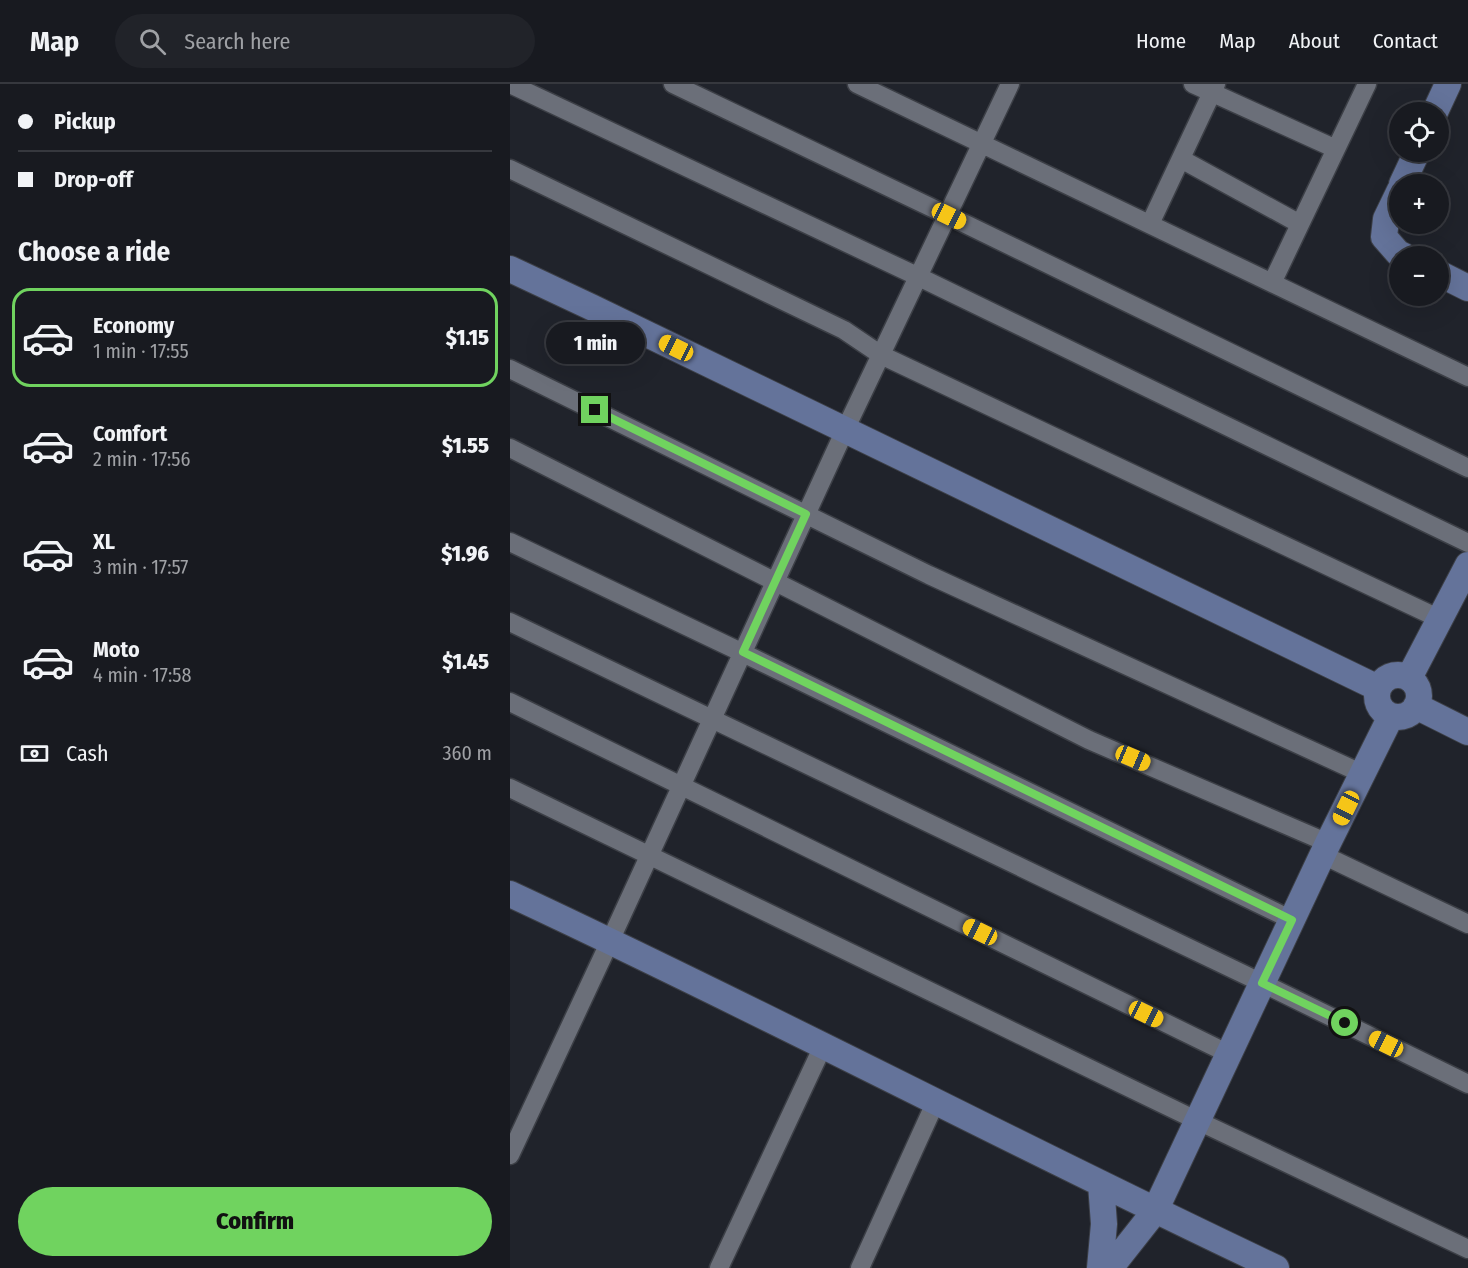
<!DOCTYPE html>
<meta charset="utf-8">
<style>
:root{--surface:#181a20;--page:#212329;--text:#f1f3f6;--muted:#9fa1a5;--line:#36383e;--accent:#70d35f}
body{margin:0;font-family:"Fira Sans Condensed",sans-serif;background:var(--page);color:var(--text);height:100vh;display:flex;flex-direction:column;font-size:22px;white-space:nowrap}
*{box-sizing:border-box;margin:0}
p{font-size:20px;color:var(--muted)}
.icon{flex:none;width:33px;height:33px;fill:none;stroke:currentColor;stroke-width:2;stroke-linecap:round;stroke-linejoin:round}
.map{position:relative;flex:1;overflow:hidden}
.drawer{display:flex;flex-direction:column;background:var(--surface);width:510px}
.drawer>*{flex:none}
.guide{display:grid;align-content:center;height:132px;padding:0 18px;background:var(--surface)}
.buttons{position:absolute;left:879px;top:18px;display:grid;gap:12px}
.buttons a{display:grid;place-items:center;width:60px;height:60px;border-radius:50%;background:var(--surface);box-shadow:0 6px 24px #0002,0 0 0 2px var(--line);font-size:30px}
.end{position:absolute;width:27px;height:27px;margin:-14px;border:8px solid #70d35f;background:#111;box-shadow:0 0 0 3px #111}
.from{border-radius:50%}
.bubble{position:absolute;height:42px;border-radius:21px;background:var(--surface);box-shadow:0 6px 24px #0002,0 0 0 2px var(--line);font-size:20px;font-weight:800;line-height:42px;text-align:center}
.car{position:absolute;width:18px;height:36px;margin:-18px -9px;border-radius:8px;box-shadow:0 0 4px 2px #0007;background:linear-gradient(#f5c518 24%,#345 0 40%,#f5c518 0 76%,#345 0 86%,#f5c518 0)}
.guide b{display:flex;align-items:center;gap:21px;height:57px;font-size:22px}
.guide b+b{border-top:2px solid var(--line)}
.guide i{width:15px;height:15px;background:var(--text)}
ul{padding:0;list-style:none}
li{display:flex;align-items:center;gap:18px;height:99px;margin:0 12px 9px;padding:0 6px;border:3px solid transparent;border-radius:18px}
li div{flex:1}
li b{display:block;font-size:22px}
li em{font-style:normal;font-weight:800}
li.active{border-color:var(--accent)}
li>.icon{width:54px;height:54px;stroke-width:1.5}
h2{padding:0 18px;font-size:27px;line-height:72px}
.pay{display:flex;align-items:center;gap:15px;height:66px;padding:0 18px;font-size:22px}
.pay p{margin-inline-start:auto}
.action{display:flex;gap:12px;margin-top:auto;padding:12px 18px}
.action a{flex:1;height:69px;border-radius:36px;background:var(--accent);color:#111;font-size:24px;font-weight:800;line-height:69px;text-align:center}
header{display:flex;align-items:center;gap:36px;box-sizing:border-box;height:84px;padding:0 30px;background:var(--surface);border-bottom:2px solid var(--line)}
header strong{font-size:28px}
nav{display:flex;gap:33px;margin-inline-start:auto;font-size:21px}
.search{width:420px;height:54px;background:var(--page);display:flex;align-items:center;gap:15px;box-sizing:border-box;padding:0 21px;border-radius:33px;color:var(--muted);font-size:22px}
main{display:flex;flex:1;min-height:0}
.map>svg:first-child{display:block}
.lines{fill:none;stroke-linecap:round;stroke-linejoin:round}
.street-casing{stroke:#3c3f46;stroke-width:21}
.secondary-casing{stroke:#3c3f46;stroke-width:28}
.street{stroke:#6b6f79;stroke-width:18}
.secondary{stroke:#64739a;stroke-width:26}
.route{stroke:#70d35f;stroke-width:8}
</style>
<header>
<strong>Map</strong>
<div class="search"><svg class="icon" aria-label="search" viewBox="0 0 24 24"><circle cx="10" cy="10" r="6"/><path d="M15 15l6 6"/></svg>Search here</div>
<nav><a>Home</a><a>Map</a><a>About</a><a>Contact</a></nav>
</header>
<main>
<section class="drawer">
<div class="guide">
<b><i class="from"></i>Pickup</b>
<b><i></i>Drop-off</b>
</div>
<h2>Choose a ride</h2>
<ul>
<li class="active"><svg class="icon" aria-label="car" viewBox="0 0 24 24"><path d="M5 17H2v-5l4-1 3-4h7l3 4 3 1v5h-3M9 17h6M6 11h13"/><circle cx="7" cy="17" r="2"/><circle cx="17" cy="17" r="2"/></svg><div><b>Economy</b><p>1 min · 17:55</p></div><em>$1.15</em></li>
<li><svg class="icon" aria-label="car" viewBox="0 0 24 24"><path d="M5 17H2v-5l4-1 3-4h7l3 4 3 1v5h-3M9 17h6M6 11h13"/><circle cx="7" cy="17" r="2"/><circle cx="17" cy="17" r="2"/></svg><div><b>Comfort</b><p>2 min · 17:56</p></div><em>$1.55</em></li>
<li><svg class="icon" aria-label="car" viewBox="0 0 24 24"><path d="M5 17H2v-5l4-1 3-4h7l3 4 3 1v5h-3M9 17h6M6 11h13"/><circle cx="7" cy="17" r="2"/><circle cx="17" cy="17" r="2"/></svg><div><b>XL</b><p>3 min · 17:57</p></div><em>$1.96</em></li>
<li><svg class="icon" aria-label="car" viewBox="0 0 24 24"><path d="M5 17H2v-5l4-1 3-4h7l3 4 3 1v5h-3M9 17h6M6 11h13"/><circle cx="7" cy="17" r="2"/><circle cx="17" cy="17" r="2"/></svg><div><b>Moto</b><p>4 min · 17:58</p></div><em>$1.45</em></li>
</ul>
<div class="pay"><svg class="icon" aria-label="cash" viewBox="0 0 24 24"><path d="M3 7h18v10H3z"/><circle cx="12" cy="12" r="2"/></svg>Cash<p>360 m</p></div>
<div class="action"><a>Confirm</a></div>
</section>
<div class="map">
<svg width="958" height="1184" viewBox="0 0 958 1184">
<rect width="100%" height="100%" fill="#20232b"/>
<g class="lines">
<defs>
<path id="street" d="M 0,0 L 409,193 L 958,459
M 163,0 L 439,132 L 958,384
M 347,0 L 958,293
M 683,0 L 826,65
M 671,75 L 790,140
M 0,85 L 334,246 L 371,271 L 930,535
M 640,140 L 706,0
M 762,199 L 857,0
M 0,285 L 419,491 L 853,690
M 0,364 L 579,656 L 818,759
M 0,458 L 233,569 L 782,836
M 0,538 L 752,899 L 958,1000
M 0,618 L 719,970
M 0,704 L 688,1037 L 958,1165
M 813,771 L 958,840
M 0,1071 L 100,857 L 335,346 L 500,0
M 209,1184 L 313,962
M 350,1184 L 426,1017"/>
<path id="secondary" d="M 925,28 L 938,0
M 892,100 L 907,68
M 890,106 L 876,135 L 874,153 L 888,169 L 894,172
M 0,185 L 81,223 L 868,604
M 928,189 L 958,204
M867 612a21 21 0 1 1 42 0a21 21 0 1 1-42 0Z
M 899,594 L 958,481
M 906,622 L 958,648
M 0,810 C 258,930 509,1063 766,1184
M 590,1184 L 594,1140 L 591,1100
M 600,1184 L 645,1127 L 818,759 L 881,632"/>
</defs>
<!-- street casing -->
<use href="#street" class="street-casing"/>
<!-- secondary casing -->
<use href="#secondary" class="secondary-casing"/>
<!-- street -->
<use href="#street" class="street"/>
<!-- secondary -->
<use href="#secondary" class="secondary"/>
</g>
<g class="lines">
<!-- route -->
<path class="route" d="M 85,326 L 296,430 L 233,568 L 782,836 L 752,899 L 835,939"/>
</g>
</svg>
<div class="buttons">
<a><svg class="icon" aria-label="locate" viewBox="0 0 24 24"><circle cx="12" cy="12" r="6"/><path d="M12 2v4M12 18v4M2 12h4M18 12h4"/></svg></a>
<a>+</a>
<a>−</a>
</div>
<i class="end from" style="left:835px;top:939px"></i>
<i class="end" style="left:85px;top:326px"></i>
<div class="bubble" style="left:36px;top:238px;width:99px">1 min</div>
<i class="car" style="left:439px;top:132px;rotate:116deg"></i>
<i class="car" style="left:166px;top:264px;rotate:296deg"></i>
<i class="car" style="left:623px;top:674px;rotate:113deg"></i>
<i class="car" style="left:836px;top:724px;rotate:206deg"></i>
<i class="car" style="left:470px;top:848px;rotate:296deg"></i>
<i class="car" style="left:636px;top:930px;rotate:116deg"></i>
<i class="car" style="left:876px;top:960px;rotate:296deg"></i>
</div>
</main>
